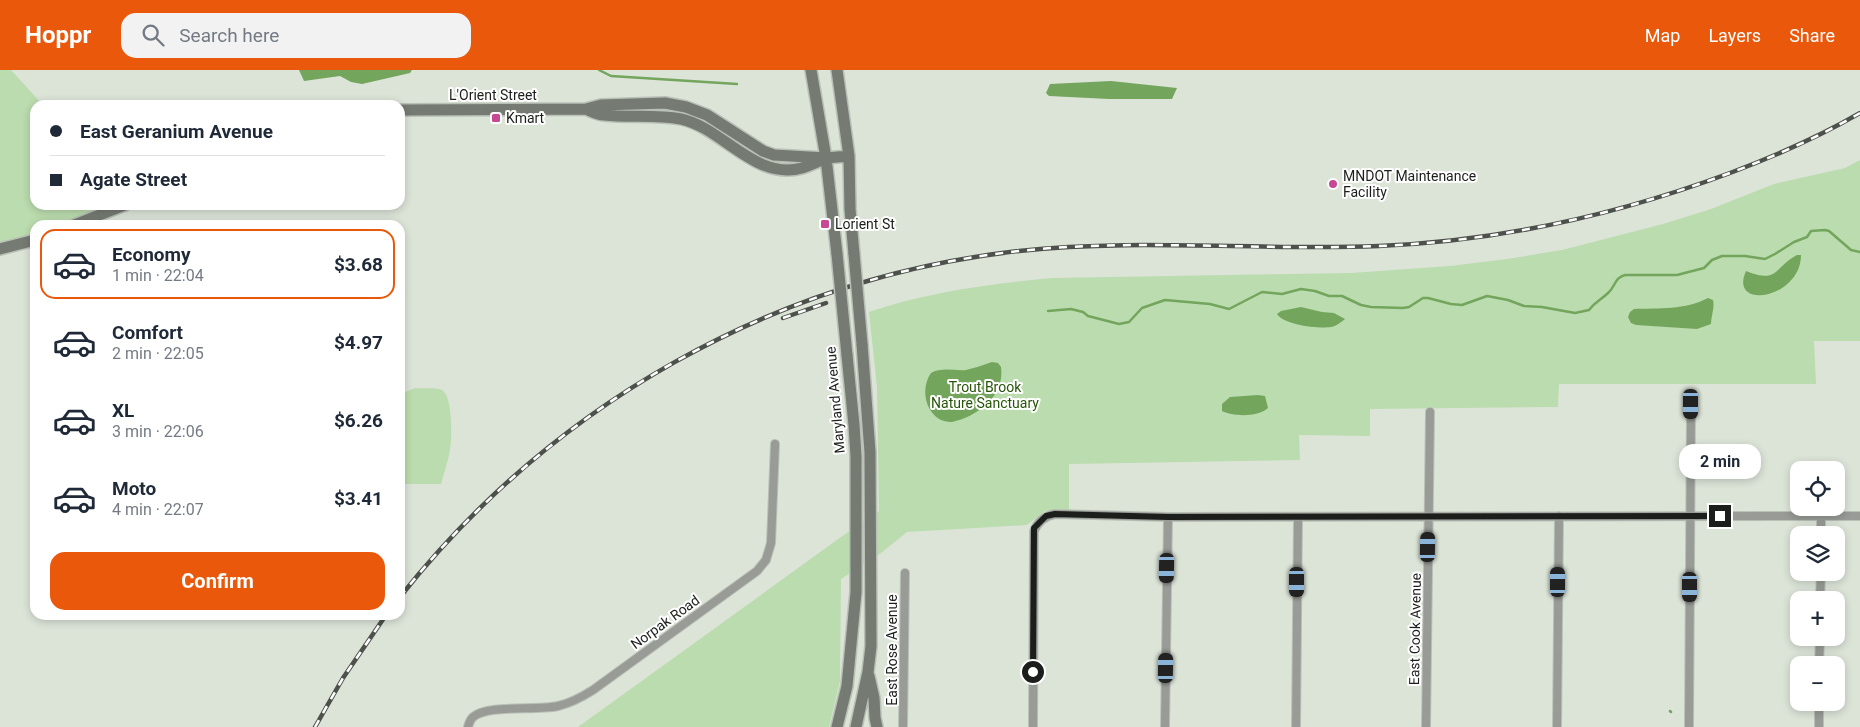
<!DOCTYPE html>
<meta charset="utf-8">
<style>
:root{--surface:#fff;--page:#f2f2f3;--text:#1f2937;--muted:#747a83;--line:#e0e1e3;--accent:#ea580c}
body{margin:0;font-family:Roboto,sans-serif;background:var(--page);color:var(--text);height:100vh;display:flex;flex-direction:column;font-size:19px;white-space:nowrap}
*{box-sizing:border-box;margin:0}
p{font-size:16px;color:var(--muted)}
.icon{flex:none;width:28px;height:28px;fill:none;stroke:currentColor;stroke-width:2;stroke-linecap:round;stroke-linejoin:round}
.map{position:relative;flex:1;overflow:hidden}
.side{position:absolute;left:30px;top:150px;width:375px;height:400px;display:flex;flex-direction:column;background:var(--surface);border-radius:15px;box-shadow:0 2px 8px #0003}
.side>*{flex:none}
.hud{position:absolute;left:30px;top:30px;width:375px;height:110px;border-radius:15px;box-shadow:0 2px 8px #0003;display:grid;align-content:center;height:110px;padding:0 20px;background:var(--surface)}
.tools{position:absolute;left:1790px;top:391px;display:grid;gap:10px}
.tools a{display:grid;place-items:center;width:55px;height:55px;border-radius:10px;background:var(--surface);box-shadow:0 2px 8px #0003;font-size:25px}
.end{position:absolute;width:22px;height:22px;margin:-11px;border:6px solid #1b1e1a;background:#fff;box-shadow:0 0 0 2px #fff}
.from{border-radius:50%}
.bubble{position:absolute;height:35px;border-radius:15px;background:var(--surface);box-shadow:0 2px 8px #0003;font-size:16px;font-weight:700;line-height:35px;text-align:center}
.car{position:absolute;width:15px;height:30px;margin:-15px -8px;border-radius:6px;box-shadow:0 0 4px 1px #0007;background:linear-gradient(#222 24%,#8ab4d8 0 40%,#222 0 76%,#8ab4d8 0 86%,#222 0)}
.hud b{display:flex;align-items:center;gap:18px;height:48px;font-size:19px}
.hud b+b{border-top:1px solid var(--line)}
.hud i{width:12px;height:12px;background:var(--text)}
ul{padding:9px 0 0;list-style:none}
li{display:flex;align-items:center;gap:15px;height:70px;margin:0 10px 8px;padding:0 10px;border:2px solid transparent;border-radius:15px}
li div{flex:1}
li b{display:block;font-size:19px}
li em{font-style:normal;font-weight:700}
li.active{border-color:var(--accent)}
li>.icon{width:45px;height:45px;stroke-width:1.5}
.button{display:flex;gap:10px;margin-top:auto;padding:10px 20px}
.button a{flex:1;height:58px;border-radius:15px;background:var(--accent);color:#fff;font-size:20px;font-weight:700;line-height:58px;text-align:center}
header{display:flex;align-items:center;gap:30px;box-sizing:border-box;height:70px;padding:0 25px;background:var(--accent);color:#fff}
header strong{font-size:24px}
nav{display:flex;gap:28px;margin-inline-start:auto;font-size:18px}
.search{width:350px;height:45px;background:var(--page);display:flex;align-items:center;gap:12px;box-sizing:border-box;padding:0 18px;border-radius:15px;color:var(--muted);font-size:19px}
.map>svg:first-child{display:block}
.green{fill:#bbdcae}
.water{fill:#73a55d}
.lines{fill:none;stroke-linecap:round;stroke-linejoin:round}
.stream{stroke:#73a55d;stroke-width:2.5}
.street-casing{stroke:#b9c0b6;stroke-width:10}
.secondary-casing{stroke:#b9c0b6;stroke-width:14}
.street{stroke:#989b96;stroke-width:8}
.secondary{stroke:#757a73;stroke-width:11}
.rail-casing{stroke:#4d514b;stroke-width:4.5}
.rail{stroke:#fff;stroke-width:2.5;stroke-dasharray:8;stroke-linecap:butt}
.secondary-bridge-casing{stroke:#b9c0b6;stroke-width:14;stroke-linecap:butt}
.secondary-bridge{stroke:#757a73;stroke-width:11}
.route{stroke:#1b1e1a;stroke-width:6}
.poi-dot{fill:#c74894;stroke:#fff;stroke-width:2}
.labels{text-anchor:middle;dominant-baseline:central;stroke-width:4;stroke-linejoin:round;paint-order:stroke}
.street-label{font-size:14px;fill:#1b1e1a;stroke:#fff}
.poi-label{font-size:14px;fill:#1b1e1a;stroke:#fff;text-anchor:start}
.park-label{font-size:14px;fill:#265507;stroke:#fff}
</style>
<header>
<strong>Hoppr</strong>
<div class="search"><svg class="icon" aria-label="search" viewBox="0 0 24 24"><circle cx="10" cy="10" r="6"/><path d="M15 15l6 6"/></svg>Search here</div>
<nav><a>Map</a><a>Layers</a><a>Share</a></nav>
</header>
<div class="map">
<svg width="1860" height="657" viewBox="0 0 1860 657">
<rect width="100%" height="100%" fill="#dce4d8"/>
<!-- green -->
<path class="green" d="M 0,0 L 11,0 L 43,35 L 35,35 L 35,135 L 125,135 L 74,155 L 35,155 L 35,170 L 0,179 Z
M 1860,90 L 1860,271 L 1814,271 L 1816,314 L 1559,314 L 1558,337 L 1370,339 L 1370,366 L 1299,365 L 1300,390 L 1069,394 L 1069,440 L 1045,441 L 1027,455 L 907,462 L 881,483 L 841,509 L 840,611 L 829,657 L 578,657 L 841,467 L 879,441 L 877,317 L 869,242 C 928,222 990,214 1052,208 L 1351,203 L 1450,196 L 1507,189 L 1562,180 L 1663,154 L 1711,139 L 1774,114 L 1845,98 Z
M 415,318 C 423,319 435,317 442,320 C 453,326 452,369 450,380 C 448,391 444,403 441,414 L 400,414 L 400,324 Z"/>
<!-- water -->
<path class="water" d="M 299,0 L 412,0 L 410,3 L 362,14 L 351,12 L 340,6 L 304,11 Z
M 1111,11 L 1177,18 L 1172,29 L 1109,29 L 1049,26 L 1046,23 L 1050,14 Z
M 1797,185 L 1801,185 C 1801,229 1728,241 1746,201 C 1779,214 1773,198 1797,185 Z
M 1708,228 L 1713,230 C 1715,238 1711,246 1711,254 L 1697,259 L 1636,255 L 1631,253 L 1628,247 L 1630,242 L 1634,239 C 1659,238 1685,240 1708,228 Z
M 1301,237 L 1322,242 L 1334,243 L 1345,249 C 1341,252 1337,256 1331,257 C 1319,259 1284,255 1277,244 L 1281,241 Z
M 992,292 L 998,293 L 1001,297 C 1005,326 978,346 952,352 C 928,353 918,321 931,303 C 941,297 954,301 966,300 C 975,298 983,295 992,292 Z
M 1258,325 L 1265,326 L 1268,338 C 1258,347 1234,347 1222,341 L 1222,334 L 1230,327 Z"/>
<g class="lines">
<!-- stream -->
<path class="stream" d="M 599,0 L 611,6 L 737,14
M 1048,241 L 1071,239 L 1083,242 L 1088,246 L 1119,254 L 1129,252 L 1142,238 L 1165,230 L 1210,234 L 1229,239 L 1262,222 L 1282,224 L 1301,219 L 1315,221 L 1329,226 L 1342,226 L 1361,235 L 1371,237 L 1403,238 L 1409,237 L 1423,228 L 1428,228 L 1451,234 L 1462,235 L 1487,226 L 1508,230 L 1524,236 L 1542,237 L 1575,243 L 1589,240 C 1596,231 1601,230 1608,223 C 1616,216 1614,208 1625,205 L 1677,205 L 1704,198 L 1712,190 L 1722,186 L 1745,186 L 1765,189 L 1775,184 L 1794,172 L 1807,167 L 1811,161 L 1825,160 L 1829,161 L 1851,180 L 1860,182
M 1670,641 L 1671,642"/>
<defs>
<path id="street" d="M 1821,465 L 1821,447
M 1820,530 L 1821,502
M 1819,595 L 1820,568
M 468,657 C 469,653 470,650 473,647 C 488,634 536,641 558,636 C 571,633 582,627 593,620 L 757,501 L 766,490 L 771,473 L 775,374
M 903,657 L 905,503
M 1033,657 L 1034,461 C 1038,451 1045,446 1055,444 L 1168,447 L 1860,446
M 1165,657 L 1168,447
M 1296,657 L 1298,447
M 1426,657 L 1430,342
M 1557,657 L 1559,446
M 1689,657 L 1691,334
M 1819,657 L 1819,632"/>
<path id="secondary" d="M 811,0 L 826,88 L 837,184
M 837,0 L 849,86 L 850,139 L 854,184
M 586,39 C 592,42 598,45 604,45 C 630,48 655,44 681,49 C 723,58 755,111 802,98 C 809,96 817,92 824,89
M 400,40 L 586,39 L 601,35 L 665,33 L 686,37 L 707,45 L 763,81 L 774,85 L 826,88 L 849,86
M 74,155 L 125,135
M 0,179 L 35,170
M 869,606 L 874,628 L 875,648 L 877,657
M 837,657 L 847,616 L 856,522 L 856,386 L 854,355 L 847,285
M 856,657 L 868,602 L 871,576 L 870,382 L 862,274"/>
</defs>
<!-- street casing -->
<use href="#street" class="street-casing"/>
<!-- secondary casing -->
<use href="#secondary" class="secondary-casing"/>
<!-- street -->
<use href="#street" class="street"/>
<!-- secondary -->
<use href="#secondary" class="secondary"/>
<defs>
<path id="rail" d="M 783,248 L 826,233
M 400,527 C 552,335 774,208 1019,181 C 1138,168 1259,181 1379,176 C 1499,171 1617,145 1730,103 C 1775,86 1819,67 1860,43
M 315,657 L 343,608 L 386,545"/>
</defs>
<!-- rail casing -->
<use href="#rail" class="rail-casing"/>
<!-- rail -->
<use href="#rail" class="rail"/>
<defs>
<path id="secondary-bridge" d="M 837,184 L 847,285
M 854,184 L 862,274"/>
</defs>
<!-- secondary-bridge casing -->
<use href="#secondary-bridge" class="secondary-bridge-casing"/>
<!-- secondary-bridge -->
<use href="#secondary-bridge" class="secondary-bridge"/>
</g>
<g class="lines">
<!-- route -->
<path class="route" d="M 1033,602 L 1034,458 L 1046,446 L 1055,444 L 1168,447 L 1720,446"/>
</g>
<!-- markers -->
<g class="poi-dot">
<rect x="491" y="43" width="10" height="10" rx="2.5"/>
<circle cx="1333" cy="114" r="5"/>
<rect x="820" y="149" width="10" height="10" rx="2.5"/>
</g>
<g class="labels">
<!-- street labels -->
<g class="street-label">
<text x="493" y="25">L'Orient Street</text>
<text transform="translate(835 330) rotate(-95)">Maryland Avenue</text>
<text transform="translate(665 552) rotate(-36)">Norpak Road</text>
<text transform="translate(1415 559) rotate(-89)">East Cook Avenue</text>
<text transform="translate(892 580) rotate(-90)">East Rose Avenue</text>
</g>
<!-- poi labels -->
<g class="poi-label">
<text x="506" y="48">Kmart</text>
<text x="1343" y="106">MNDOT Maintenance<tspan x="1343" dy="16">Facility</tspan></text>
<text x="835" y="154">Lorient St</text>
</g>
<!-- park labels -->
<g class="park-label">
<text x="985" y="317">Trout Brook<tspan x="985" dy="16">Nature Sanctuary</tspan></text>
</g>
</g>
</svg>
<div class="tools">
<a><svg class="icon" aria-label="locate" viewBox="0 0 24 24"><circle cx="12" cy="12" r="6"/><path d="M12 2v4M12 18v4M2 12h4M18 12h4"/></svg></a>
<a><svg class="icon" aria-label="layers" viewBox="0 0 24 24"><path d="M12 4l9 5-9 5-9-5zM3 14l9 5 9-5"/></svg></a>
<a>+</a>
<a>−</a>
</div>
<i class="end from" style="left:1033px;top:602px"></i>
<i class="end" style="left:1720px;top:446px"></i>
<div class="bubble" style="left:1679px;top:374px;width:82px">2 min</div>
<i class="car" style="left:1691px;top:334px;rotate:180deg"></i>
<i class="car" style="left:1428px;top:477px;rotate:1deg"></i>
<i class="car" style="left:1167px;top:498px;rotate:181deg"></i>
<i class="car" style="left:1297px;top:512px;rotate:180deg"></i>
<i class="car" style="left:1558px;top:512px;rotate:0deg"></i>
<i class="car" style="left:1690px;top:517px;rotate:180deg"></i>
<i class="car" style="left:1166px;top:598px;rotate:1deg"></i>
<div class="hud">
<b><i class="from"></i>East Geranium Avenue</b>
<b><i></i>Agate Street</b>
</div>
<section class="side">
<ul>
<li class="active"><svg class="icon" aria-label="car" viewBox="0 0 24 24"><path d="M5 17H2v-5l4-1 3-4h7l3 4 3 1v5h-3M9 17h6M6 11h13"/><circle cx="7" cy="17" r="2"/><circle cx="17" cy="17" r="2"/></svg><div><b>Economy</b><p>1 min · 22:04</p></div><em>$3.68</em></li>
<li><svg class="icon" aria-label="car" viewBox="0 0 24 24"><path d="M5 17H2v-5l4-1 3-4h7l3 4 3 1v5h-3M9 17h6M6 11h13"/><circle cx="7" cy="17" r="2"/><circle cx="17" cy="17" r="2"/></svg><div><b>Comfort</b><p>2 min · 22:05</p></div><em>$4.97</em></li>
<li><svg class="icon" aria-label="car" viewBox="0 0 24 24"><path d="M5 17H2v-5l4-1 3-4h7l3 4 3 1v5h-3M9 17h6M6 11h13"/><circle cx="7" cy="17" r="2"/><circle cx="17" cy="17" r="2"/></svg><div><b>XL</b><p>3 min · 22:06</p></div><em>$6.26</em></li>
<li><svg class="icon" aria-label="car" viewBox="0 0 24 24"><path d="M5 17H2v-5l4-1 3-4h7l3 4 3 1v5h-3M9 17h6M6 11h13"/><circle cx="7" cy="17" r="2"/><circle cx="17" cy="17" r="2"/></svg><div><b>Moto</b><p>4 min · 22:07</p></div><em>$3.41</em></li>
</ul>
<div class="button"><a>Confirm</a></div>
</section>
</div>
